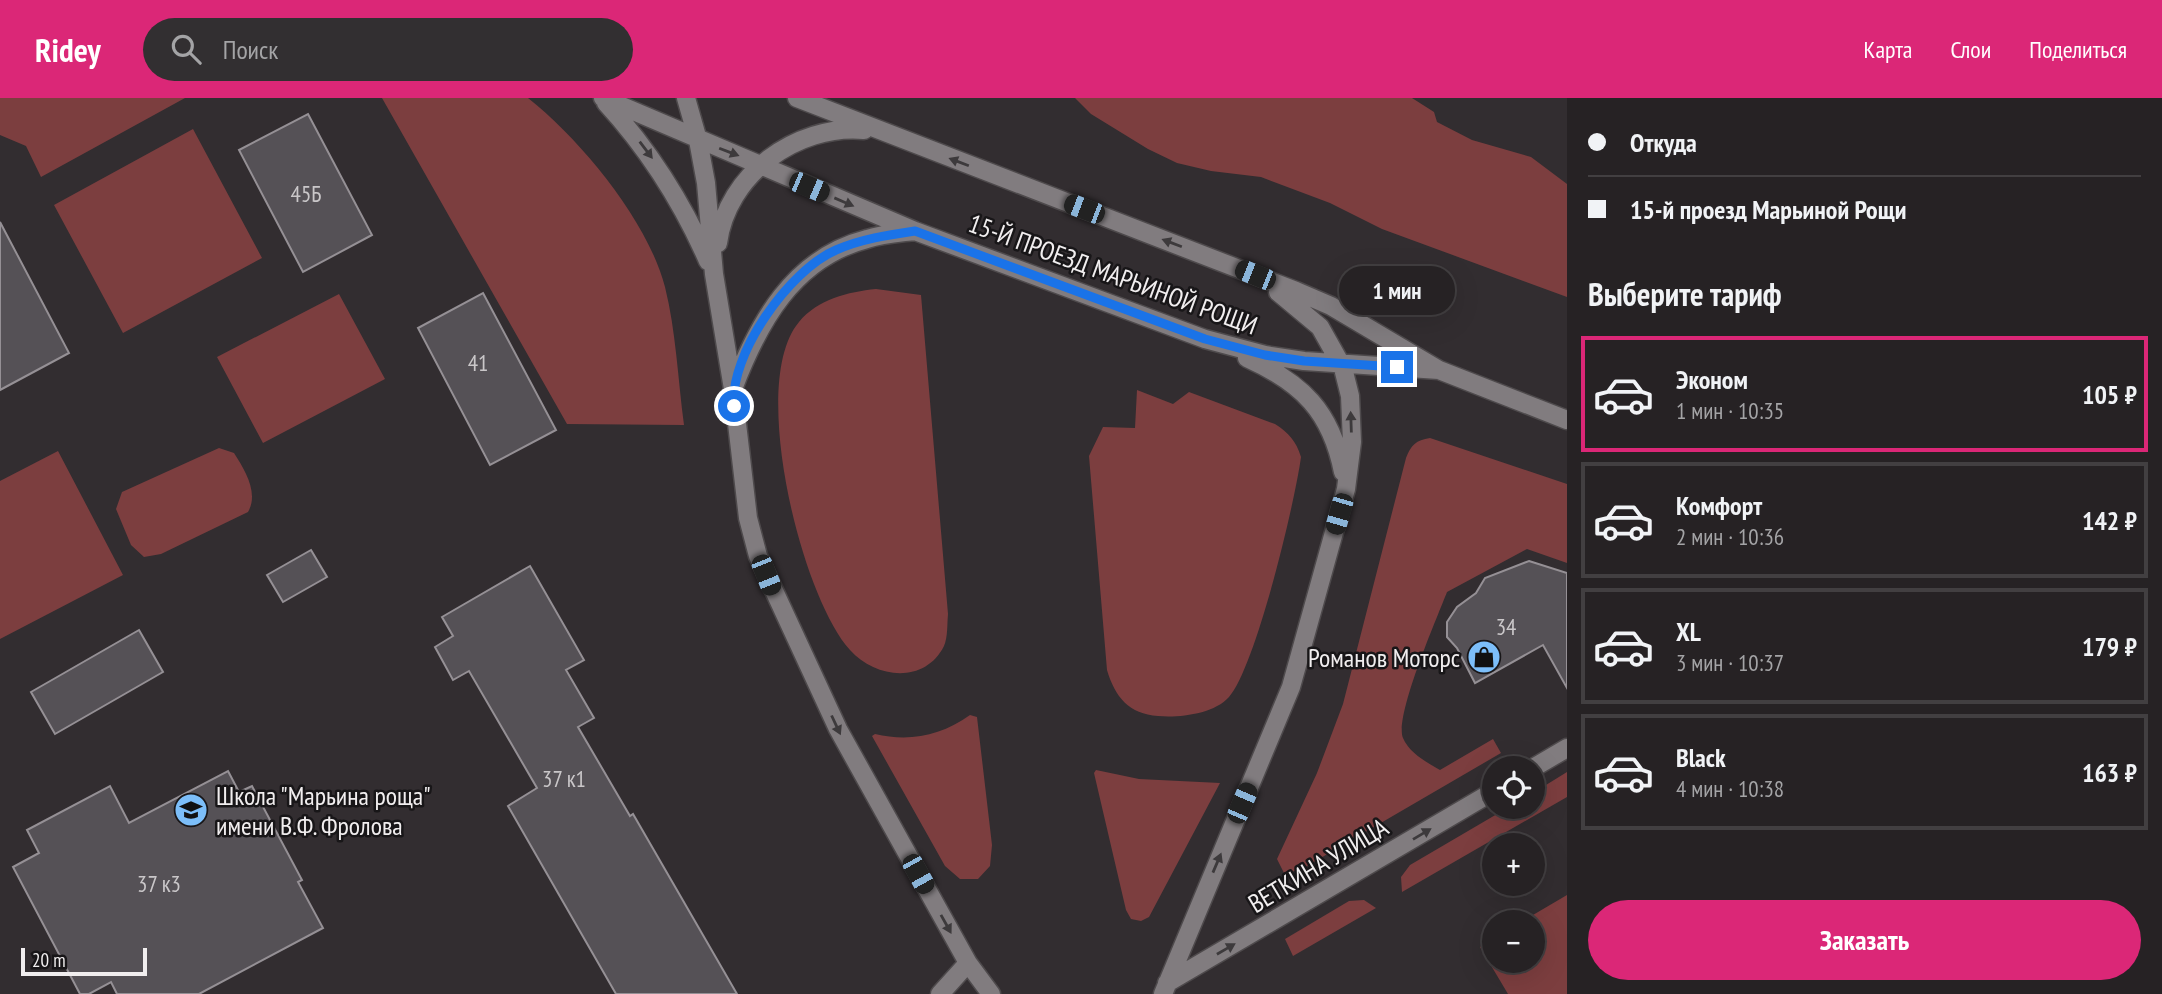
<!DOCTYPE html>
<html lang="ru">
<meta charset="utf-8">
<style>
:root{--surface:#262224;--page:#322f31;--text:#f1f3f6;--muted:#a4a4a6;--line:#423f41;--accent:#db2777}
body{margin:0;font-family:"PT Sans Narrow",sans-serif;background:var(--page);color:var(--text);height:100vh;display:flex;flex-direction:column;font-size:26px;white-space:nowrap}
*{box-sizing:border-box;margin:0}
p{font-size:23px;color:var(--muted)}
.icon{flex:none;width:38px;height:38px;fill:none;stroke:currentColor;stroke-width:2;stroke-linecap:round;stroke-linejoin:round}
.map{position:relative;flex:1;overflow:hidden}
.side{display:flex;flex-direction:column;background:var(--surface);width:595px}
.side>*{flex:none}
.banner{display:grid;align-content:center;height:154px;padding:0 21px;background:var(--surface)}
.controls{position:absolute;left:1482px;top:658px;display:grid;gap:14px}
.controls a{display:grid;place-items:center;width:63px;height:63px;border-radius:50%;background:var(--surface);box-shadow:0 7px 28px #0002,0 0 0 2px var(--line);font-size:35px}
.scale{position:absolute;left:21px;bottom:18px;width:126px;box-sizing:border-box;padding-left:7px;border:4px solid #f1eeef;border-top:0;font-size:19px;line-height:24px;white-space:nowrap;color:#f1eeef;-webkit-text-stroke:5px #181618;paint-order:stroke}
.end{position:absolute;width:32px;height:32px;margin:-16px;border:9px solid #1a73e8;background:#fff;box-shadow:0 0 0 4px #fff}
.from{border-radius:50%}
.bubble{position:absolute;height:49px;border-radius:24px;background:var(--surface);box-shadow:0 7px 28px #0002,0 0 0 2px var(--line);font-size:23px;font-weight:700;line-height:49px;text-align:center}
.car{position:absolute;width:21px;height:42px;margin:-21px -10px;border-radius:9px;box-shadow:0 0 5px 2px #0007;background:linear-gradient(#222 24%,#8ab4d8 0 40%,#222 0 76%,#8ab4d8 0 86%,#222 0)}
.banner b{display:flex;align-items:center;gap:24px;height:66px;font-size:26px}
.banner b+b{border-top:2px solid var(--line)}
.banner i{width:18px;height:18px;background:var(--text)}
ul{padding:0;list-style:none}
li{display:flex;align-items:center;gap:21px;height:116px;margin:0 14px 10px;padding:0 7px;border:4px solid var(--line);border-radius:0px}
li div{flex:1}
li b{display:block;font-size:26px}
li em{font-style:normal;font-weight:700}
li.active{border-color:var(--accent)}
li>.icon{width:63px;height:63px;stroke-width:1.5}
h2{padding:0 21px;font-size:32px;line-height:84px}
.cta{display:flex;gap:14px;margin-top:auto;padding:14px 21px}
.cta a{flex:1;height:80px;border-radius:42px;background:var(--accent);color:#fff;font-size:28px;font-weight:700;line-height:80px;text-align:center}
header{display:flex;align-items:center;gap:42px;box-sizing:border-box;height:98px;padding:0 35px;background:var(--accent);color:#fff}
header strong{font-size:33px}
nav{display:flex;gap:38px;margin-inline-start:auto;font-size:24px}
.search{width:490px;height:63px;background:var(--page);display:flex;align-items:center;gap:18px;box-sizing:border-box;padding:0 24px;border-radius:38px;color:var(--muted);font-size:26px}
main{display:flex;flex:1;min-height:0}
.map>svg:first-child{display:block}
.green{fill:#7c3e3f}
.building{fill:#555156;stroke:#959095;stroke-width:2}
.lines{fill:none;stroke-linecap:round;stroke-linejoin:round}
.secondary-casing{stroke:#4e4a4c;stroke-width:21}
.secondary{stroke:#817c7f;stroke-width:18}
.oneway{fill:#3d3a3c}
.route{stroke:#1a73e8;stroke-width:9}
.labels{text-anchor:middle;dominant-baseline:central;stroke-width:5;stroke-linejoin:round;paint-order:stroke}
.number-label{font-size:23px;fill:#cac7c9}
.street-label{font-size:26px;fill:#f1eeef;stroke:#181618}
.poi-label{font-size:26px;fill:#f1eeef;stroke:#181618;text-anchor:end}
</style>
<header>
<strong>Ridey</strong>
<div class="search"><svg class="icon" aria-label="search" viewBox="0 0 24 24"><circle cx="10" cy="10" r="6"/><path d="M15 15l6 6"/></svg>Поиск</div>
<nav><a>Карта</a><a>Слои</a><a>Поделиться</a></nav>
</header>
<main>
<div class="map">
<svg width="1567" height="896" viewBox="0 0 1567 896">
<rect width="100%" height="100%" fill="#322d30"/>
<!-- green -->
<path class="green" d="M 0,0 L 185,0 L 41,79 L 26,48 L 0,37 Z
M 382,0 L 528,0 C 581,42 648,123 665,189 C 676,233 678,282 684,327 L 567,326 Z
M 1075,0 L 1412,0 L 1434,14 L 1437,24 L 1472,42 L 1531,59 L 1567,86 L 1567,199 L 1382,131 L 1330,105 L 1261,79 L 1211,73 L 1177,65 L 1148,51 L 1091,16 Z
M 193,31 L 262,160 L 123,235 L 54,107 Z
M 876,191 L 921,197 L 948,516 C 947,526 948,539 944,548 C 925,586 876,581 850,552 C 801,498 748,284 799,224 C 818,201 848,194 876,191 Z
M 339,196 L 385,281 L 263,345 L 217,259 Z
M 1137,292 L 1173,306 L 1189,294 L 1275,326 C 1289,335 1296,343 1301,359 C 1295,404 1256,568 1229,599 C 1214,616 1179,620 1158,618 C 1129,616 1115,599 1107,572 L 1089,358 L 1103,329 L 1135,330 Z
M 1430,340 L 1567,386 L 1567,465 L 1527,451 L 1447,494 C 1437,520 1394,619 1403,640 C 1409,655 1428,665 1440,672 L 1493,641 L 1501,655 L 1300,772 L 1284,775 L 1277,761 L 1317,675 L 1343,606 L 1406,360 C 1411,347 1416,342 1430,340 Z
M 219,350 L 234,355 C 245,372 259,395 248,414 L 161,456 L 144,459 L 131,447 L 116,411 L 122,394 Z
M 58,353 L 123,477 L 0,541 L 0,383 Z
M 970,617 L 977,619 L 992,747 L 990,768 L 978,781 L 960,781 L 945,768 L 872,638 L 875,636 C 909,644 941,638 970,617 Z
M 1096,672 L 1139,681 L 1220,685 L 1149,819 L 1141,823 L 1131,821 L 1126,812 L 1094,675 Z
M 1567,674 L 1567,699 L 1402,794 L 1401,779 L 1410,767 L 1509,709 L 1533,709 L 1533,695 Z
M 1567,797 L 1567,896 L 1508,896 L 1480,849 L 1494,840 L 1494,863 L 1533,863 L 1533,824 L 1521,824 Z
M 1364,802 L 1376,810 L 1293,858 L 1285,841 L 1349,803 Z"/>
<!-- building -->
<path class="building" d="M 308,16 L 372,137 L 303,174 L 239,52 Z
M 0,124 L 69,255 L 0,292 Z
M 483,195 L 556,332 L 490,367 L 418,230 Z
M 311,452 L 327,479 L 283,504 L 267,477 Z
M 1529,463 L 1567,475 L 1567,590 L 1543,547 L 1475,585 L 1457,550 L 1447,539 L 1447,524 L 1457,509 L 1476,495 L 1485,480 Z
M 530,468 L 584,562 L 566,572 L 594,620 L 578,629 L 630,718 L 633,716 L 737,896 L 616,896 L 508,708 L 537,690 L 469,573 L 453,582 L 435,549 L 453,538 L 442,519 Z
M 139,532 L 163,574 L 55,636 L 31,594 Z
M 228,673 L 239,694 L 252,688 L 302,782 L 298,784 L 323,830 L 199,896 L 117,896 L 111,884 L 89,896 L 80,896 L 13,769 L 39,755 L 27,732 L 110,688 L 129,725 Z"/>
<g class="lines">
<defs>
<path id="secondary" d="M 603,0 L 915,133 L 1205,241 L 1265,257 L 1304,263 L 1439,272
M 686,0 L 698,42 L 706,85 L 714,176 L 733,291 L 748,420 L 758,458 L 838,631 L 968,865 L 991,896
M 797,0 L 1296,193 L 1331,208 L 1439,272 L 1567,322
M 606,5 C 650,53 682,104 708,163
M 718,145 C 727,77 796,26 864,32
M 1247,260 C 1302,285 1331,313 1343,374
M 733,291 C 758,225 793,160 867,141 C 882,136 899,135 915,133
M 1533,670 L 1567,650
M 1167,885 L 1494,693
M 940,896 L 968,865
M 1163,896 L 1291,589 L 1346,391 L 1352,344 L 1350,298 L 1343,270 L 1320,229 L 1278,194"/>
</defs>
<!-- secondary casing -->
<use href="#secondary" class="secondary-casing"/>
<!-- secondary -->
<use href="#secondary" class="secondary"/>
</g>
<!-- one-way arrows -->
<defs><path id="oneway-solid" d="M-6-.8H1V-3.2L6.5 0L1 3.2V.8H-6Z" transform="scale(1.75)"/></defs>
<g class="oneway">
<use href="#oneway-solid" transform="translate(646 52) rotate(53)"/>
<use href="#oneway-solid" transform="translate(729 54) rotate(21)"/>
<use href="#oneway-solid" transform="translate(959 64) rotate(-159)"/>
<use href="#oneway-solid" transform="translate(844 104) rotate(23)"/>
<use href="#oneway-solid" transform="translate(1172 145) rotate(-159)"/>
<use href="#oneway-solid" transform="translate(1351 324) rotate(-92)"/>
<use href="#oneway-solid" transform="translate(836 627) rotate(65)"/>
<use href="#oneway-solid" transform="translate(1422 736) rotate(-31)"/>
<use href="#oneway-solid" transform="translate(1217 765) rotate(-67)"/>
<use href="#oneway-solid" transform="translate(946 826) rotate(61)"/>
<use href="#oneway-solid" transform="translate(1226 851) rotate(-30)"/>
</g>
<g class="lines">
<!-- route -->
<path class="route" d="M 734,308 C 729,257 789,172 836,152 C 861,141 888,137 915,133 L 1205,241 L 1265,257 L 1304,263 L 1397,269"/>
</g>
<!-- icons -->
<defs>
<symbol id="shop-disc" viewBox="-11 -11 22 22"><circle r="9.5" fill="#7cbef9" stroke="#181618"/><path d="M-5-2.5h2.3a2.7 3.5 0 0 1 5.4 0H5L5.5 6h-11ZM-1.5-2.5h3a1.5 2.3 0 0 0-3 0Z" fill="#111"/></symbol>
<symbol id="school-disc" viewBox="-11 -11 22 22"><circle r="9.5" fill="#7cbef9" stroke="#181618"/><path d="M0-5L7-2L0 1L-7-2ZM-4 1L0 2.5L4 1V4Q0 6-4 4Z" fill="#111"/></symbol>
</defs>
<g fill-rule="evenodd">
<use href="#shop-disc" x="1465" y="540" width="38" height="38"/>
<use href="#school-disc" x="172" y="693" width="38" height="38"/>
</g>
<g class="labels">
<!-- number labels -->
<g class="number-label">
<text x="306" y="95">45Б</text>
<text x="478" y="264">41</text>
<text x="1506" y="528">34</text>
<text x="564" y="680">37 к1</text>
<text x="159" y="785">37 к3</text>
</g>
<!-- street labels -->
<g class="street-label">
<text transform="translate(1113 176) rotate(20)">15-Й ПРОЕЗД МАРЬИНОЙ РОЩИ</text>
<text transform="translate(1318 767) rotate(-31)">ВЕТКИНА УЛИЦА</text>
</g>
<!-- poi labels -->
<g class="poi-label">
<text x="1460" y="559">Романов Моторс</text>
<text x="216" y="697" text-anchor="start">Школа "Марьина роща"<tspan x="216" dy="30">имени В.Ф. Фролова</tspan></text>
</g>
</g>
</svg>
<div class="controls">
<a><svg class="icon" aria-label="locate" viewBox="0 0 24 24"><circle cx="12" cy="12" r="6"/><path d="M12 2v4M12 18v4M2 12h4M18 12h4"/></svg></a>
<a>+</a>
<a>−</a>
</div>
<div class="scale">20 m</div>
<i class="end from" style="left:734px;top:308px"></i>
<i class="end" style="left:1397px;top:269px"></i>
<div class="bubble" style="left:1339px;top:168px;width:116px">1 мин</div>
<i class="car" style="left:809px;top:89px;rotate:113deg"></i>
<i class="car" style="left:1084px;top:111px;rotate:291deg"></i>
<i class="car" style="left:1255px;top:177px;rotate:292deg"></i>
<i class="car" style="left:1339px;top:416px;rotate:196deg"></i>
<i class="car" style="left:766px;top:477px;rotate:158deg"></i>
<i class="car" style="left:1242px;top:705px;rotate:23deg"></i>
<i class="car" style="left:918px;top:776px;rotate:151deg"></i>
</div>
<section class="side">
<div class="banner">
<b><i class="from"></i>Откуда</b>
<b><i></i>15-й проезд Марьиной Рощи</b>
</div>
<h2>Выберите тариф</h2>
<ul>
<li class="active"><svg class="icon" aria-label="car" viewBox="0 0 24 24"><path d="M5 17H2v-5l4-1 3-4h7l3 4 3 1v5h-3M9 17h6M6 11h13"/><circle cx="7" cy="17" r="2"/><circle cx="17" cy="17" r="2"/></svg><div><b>Эконом</b><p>1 мин · 10:35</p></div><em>105 ₽</em></li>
<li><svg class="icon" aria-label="car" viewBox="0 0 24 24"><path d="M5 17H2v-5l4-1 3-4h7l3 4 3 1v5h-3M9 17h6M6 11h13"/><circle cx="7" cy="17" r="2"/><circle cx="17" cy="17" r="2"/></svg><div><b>Комфорт</b><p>2 мин · 10:36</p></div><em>142 ₽</em></li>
<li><svg class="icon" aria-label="car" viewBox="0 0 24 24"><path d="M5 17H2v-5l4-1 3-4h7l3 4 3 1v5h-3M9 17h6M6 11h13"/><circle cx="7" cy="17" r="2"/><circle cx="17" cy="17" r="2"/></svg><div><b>XL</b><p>3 мин · 10:37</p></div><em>179 ₽</em></li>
<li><svg class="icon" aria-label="car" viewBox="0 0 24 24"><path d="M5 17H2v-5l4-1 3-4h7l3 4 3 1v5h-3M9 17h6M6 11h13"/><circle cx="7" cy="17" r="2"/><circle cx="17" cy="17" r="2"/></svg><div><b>Black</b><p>4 мин · 10:38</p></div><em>163 ₽</em></li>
</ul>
<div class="cta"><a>Заказать</a></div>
</section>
</main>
